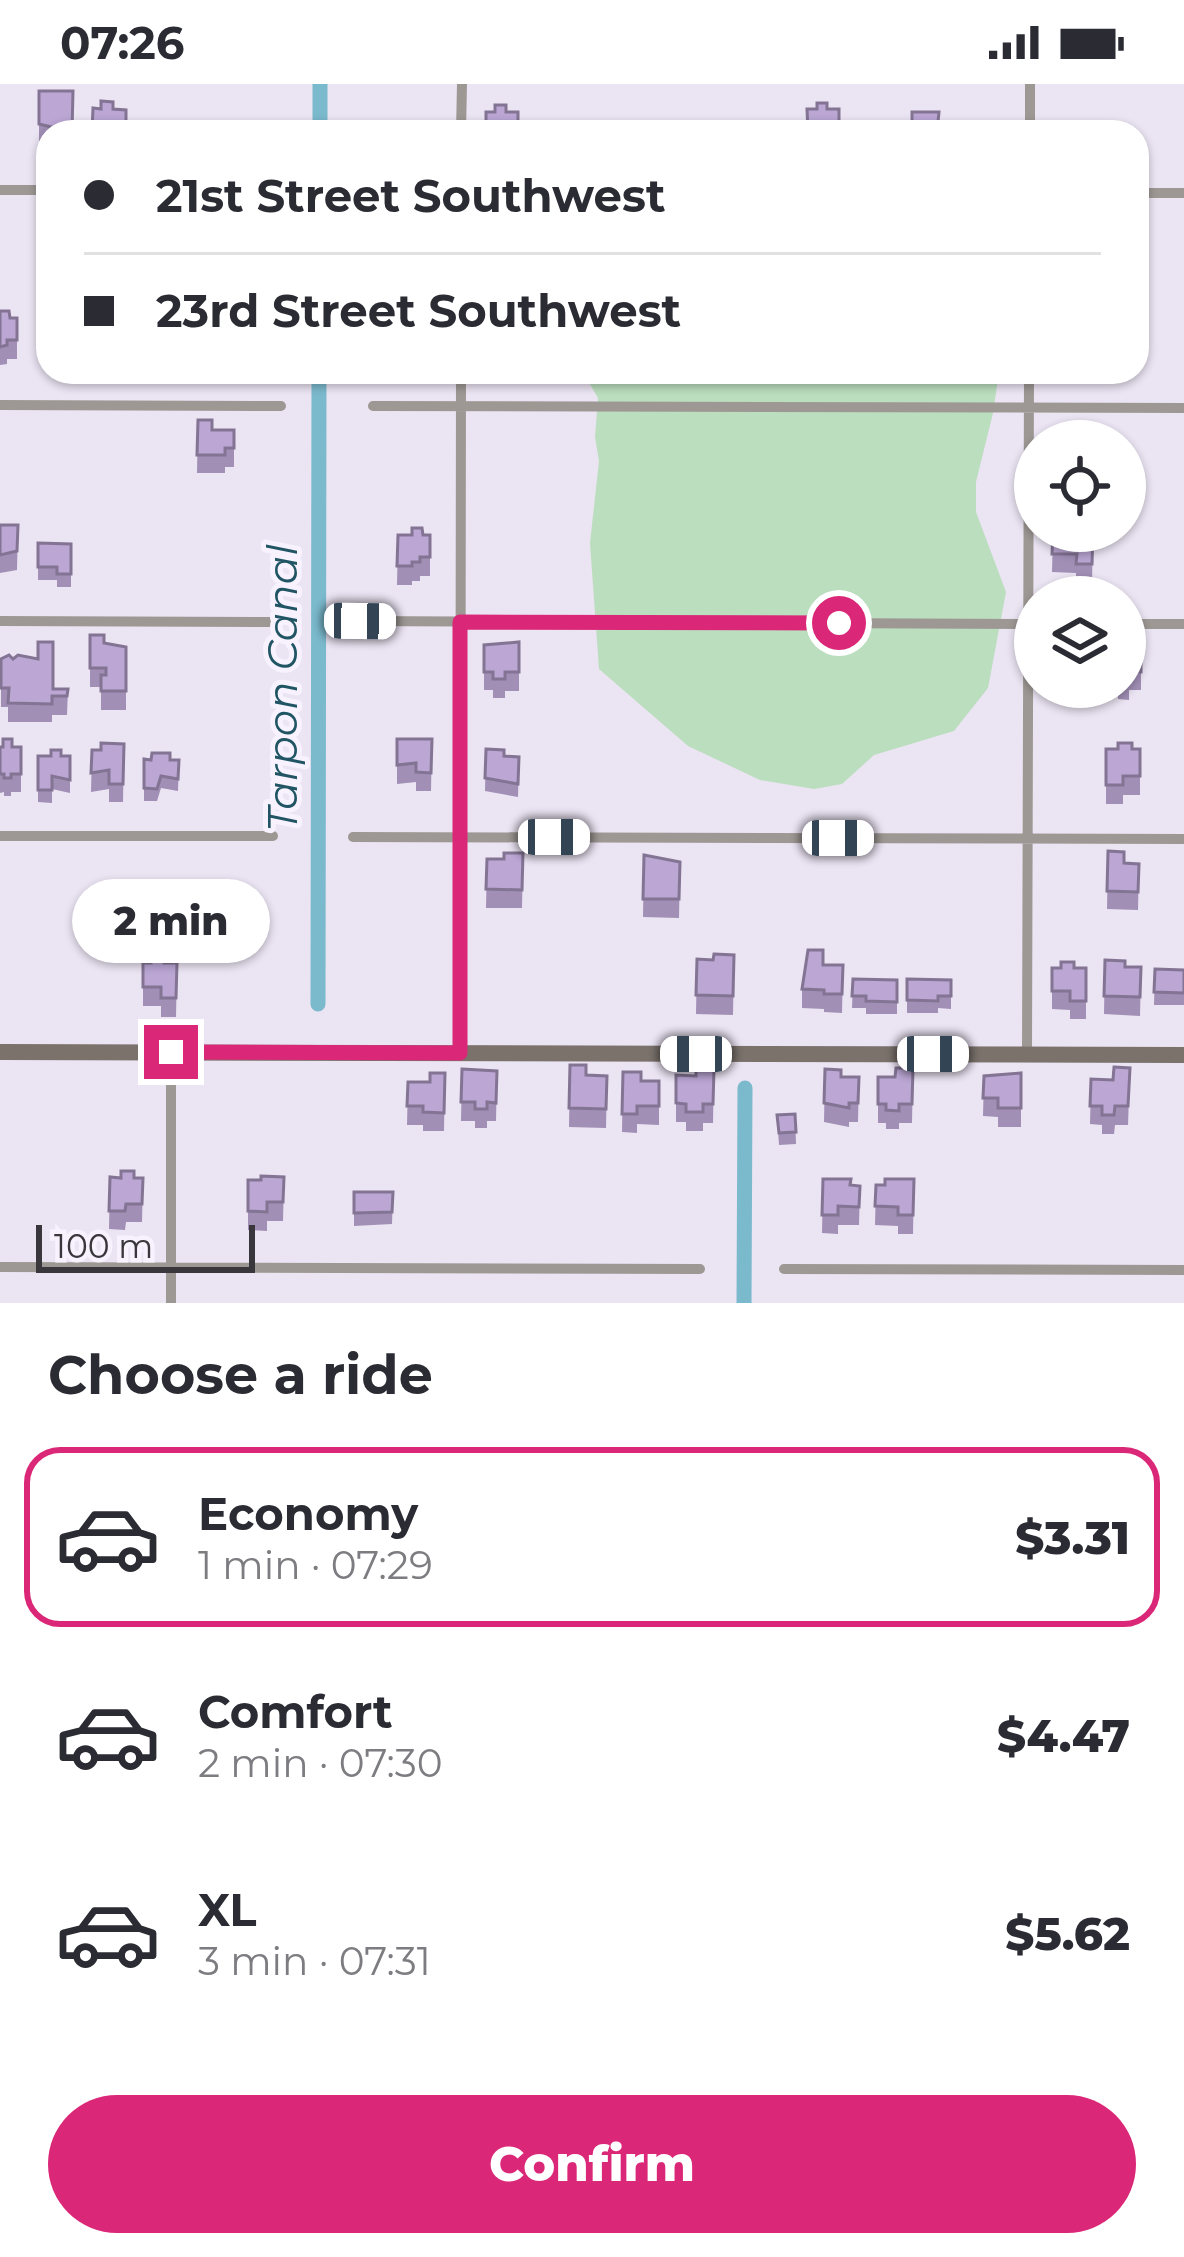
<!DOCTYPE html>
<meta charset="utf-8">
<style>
:root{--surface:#fff;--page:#f2f2f3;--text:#2b2b33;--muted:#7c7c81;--line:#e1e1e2;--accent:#db2777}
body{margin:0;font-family:Montserrat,sans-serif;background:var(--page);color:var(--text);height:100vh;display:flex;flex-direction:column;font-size:45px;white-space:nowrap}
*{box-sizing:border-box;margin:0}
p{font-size:39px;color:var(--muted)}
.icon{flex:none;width:66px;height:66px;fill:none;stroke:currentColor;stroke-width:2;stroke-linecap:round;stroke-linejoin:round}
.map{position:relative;height:1219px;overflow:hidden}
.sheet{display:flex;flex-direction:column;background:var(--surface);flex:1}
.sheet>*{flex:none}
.hud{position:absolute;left:36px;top:36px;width:1113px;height:264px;border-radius:36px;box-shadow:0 3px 9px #0004;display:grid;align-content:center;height:264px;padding:0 48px;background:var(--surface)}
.fabs{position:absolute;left:1014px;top:336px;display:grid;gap:24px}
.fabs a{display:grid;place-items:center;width:132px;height:132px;border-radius:50%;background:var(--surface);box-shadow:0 3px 9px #0004;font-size:60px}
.scale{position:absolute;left:36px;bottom:30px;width:219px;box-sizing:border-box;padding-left:12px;border:6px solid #39373c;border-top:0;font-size:33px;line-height:42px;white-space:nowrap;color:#39373c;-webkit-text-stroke:9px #f7f2fe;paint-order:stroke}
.end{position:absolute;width:54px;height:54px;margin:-27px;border:15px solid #db2777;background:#fff;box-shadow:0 0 0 6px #fff}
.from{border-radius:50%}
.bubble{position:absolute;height:84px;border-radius:42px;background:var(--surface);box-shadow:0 3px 9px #0004;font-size:39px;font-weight:800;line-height:84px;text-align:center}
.car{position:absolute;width:36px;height:72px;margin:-36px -18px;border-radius:15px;box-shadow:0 0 9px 3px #0007;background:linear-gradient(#fff 24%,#345 0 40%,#fff 0 76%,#345 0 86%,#fff 0)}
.hud b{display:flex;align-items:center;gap:42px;height:114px;font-size:45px}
.hud b+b{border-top:3px solid var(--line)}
.hud i{width:30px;height:30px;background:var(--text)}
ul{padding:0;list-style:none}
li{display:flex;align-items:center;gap:36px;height:180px;margin:0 24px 18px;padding:0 24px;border:6px solid transparent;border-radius:36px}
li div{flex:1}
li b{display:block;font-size:45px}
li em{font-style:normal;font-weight:800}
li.on{border-color:var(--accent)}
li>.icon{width:108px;height:108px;stroke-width:1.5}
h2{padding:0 48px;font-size:54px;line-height:144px}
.primary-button{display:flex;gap:24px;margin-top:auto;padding:24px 48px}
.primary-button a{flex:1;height:138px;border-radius:72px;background:var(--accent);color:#fff;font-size:48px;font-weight:800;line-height:138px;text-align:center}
.status{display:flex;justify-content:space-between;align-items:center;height:84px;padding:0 60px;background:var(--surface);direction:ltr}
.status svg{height:33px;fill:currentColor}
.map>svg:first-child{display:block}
.green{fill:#bbdebe}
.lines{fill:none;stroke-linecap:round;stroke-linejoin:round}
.canal{stroke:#7bb9cd;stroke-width:15}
.street{stroke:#9e9894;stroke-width:10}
.secondary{stroke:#7b726c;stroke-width:16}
.wall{fill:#a18fb6}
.building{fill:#bba6d4;stroke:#837494;stroke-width:3}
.route{stroke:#db2777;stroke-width:15}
.labels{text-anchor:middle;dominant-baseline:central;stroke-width:10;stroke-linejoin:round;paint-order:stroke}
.water-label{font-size:42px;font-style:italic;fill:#215564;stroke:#f7f2fe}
</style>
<div class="status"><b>07:26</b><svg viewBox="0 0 49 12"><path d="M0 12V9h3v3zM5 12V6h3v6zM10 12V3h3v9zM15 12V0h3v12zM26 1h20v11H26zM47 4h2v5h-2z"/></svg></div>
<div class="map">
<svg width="1184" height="1219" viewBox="0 0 1184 1219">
<rect width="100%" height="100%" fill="#ebe4f3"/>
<!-- green -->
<path class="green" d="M 583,288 L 999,288 L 993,329 L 976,398 L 976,428 L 1006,508 L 988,604 L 954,647 L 874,671 L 842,700 L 814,705 L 760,696 L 688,662 L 599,585 L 590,459 L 599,377 L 595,353 L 598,314 Z"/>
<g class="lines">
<!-- canal -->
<path class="canal" d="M 320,48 L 320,0
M 318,920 L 319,288
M 744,1219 L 745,1004"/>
<!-- street -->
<path class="street" d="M 461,48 L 462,0
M 1030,48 L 1030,0
M 0,106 L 48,106
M 1137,109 L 1184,109
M 0,321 L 281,322
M 373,322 L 1184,324
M 0,537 L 278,538
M 360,537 L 1034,540
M 1125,540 L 1184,540
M 0,752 L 273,752
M 353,753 L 1184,755
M 171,968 L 171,1219
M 460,969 L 461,288
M 1027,971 L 1029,288
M 0,1183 L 700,1185
M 784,1185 L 1184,1186"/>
<!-- secondary -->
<path class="secondary" d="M 0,968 L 1184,971"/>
</g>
<!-- wall -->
<path class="wall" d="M 39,7 L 72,48 L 48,48 L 48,61 L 39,58 Z
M 0,227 L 10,234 L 17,234 L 17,275 L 7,275 L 7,280 L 0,281 Z
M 198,336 L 212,346 L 234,346 L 234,383 L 225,383 L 225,389 L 197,389 Z
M 0,441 L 18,441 L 17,486 L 0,489 Z
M 1053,447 L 1093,447 L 1092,499 L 1076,498 L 1076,489 L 1052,488 Z
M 398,451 L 430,451 L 430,492 L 420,492 L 420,497 L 412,497 L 412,501 L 397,501 Z
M 38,459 L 71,460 L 71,503 L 57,503 L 57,496 L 38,496 Z
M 90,551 L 104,559 L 126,563 L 126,626 L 101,626 L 101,603 L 90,603 Z
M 519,558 L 519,607 L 505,607 L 505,614 L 493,614 L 493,606 L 484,606 L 484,561 Z
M 1125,564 L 1141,564 L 1141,606 L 1129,606 L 1129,616 L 1118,615 L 1118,609 L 1106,609 L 1106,603 L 1125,603 Z
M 1,575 L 53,605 L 68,605 L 67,631 L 52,631 L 52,638 L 8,638 L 8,623 L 1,623 Z
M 397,655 L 432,655 L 431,707 L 416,707 L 416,698 L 397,700 Z
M 124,660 L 123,718 L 109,718 L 109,705 L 91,708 L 92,666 L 101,666 Z
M 0,663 L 21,663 L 21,708 L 11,708 L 11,712 L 4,712 L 4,708 L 0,709 Z
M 486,665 L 504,672 L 519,673 L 518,713 L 485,707 Z
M 1106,665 L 1140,665 L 1140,711 L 1123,711 L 1123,720 L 1106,720 Z
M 38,672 L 70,672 L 70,709 L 52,705 L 52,719 L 38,718 Z
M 144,675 L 179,676 L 178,707 L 161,704 L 157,717 L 144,717 Z
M 1108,767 L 1124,779 L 1139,780 L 1138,826 L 1107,825 Z
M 523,769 L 522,824 L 486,824 L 487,775 L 504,775 Z
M 644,771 L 680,778 L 679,834 L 643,833 Z
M 734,871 L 733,931 L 696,930 L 697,875 L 713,876 Z
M 1105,876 L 1125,883 L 1141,883 L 1140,932 L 1104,930 Z
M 143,879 L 177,879 L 176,933 L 161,933 L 161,922 L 143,922 Z
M 823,881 L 843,881 L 842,929 L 824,928 L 824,925 L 802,924 L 802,905 Z
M 1052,884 L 1086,884 L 1086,935 L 1070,935 L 1070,926 L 1052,925 Z
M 1155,885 L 1184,886 L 1184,921 L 1154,921 Z
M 853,895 L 897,896 L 897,930 L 866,930 L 866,924 L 852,924 Z
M 907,895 L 951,896 L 951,925 L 938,924 L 938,929 L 907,929 Z
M 570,981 L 586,991 L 607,992 L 606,1044 L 569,1043 Z
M 913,984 L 912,1039 L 899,1039 L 899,1045 L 886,1045 L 886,1039 L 878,1039 L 878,993 L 895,993 Z
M 1130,984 L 1128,1041 L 1115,1041 L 1114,1050 L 1102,1050 L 1102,1041 L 1090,1040 L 1091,995 L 1113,996 Z
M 462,985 L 497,987 L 496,1037 L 487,1037 L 487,1044 L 475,1044 L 475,1037 L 461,1037 Z
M 714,985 L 713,1039 L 703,1039 L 703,1047 L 686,1047 L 686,1038 L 676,1038 L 676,991 L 696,992 Z
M 825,985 L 841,993 L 859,993 L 858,1038 L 849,1038 L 849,1043 L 824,1038 Z
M 623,988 L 641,997 L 659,997 L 659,1041 L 637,1040 L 637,1049 L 622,1048 Z
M 445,989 L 444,1047 L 423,1047 L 423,1041 L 407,1041 L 408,998 L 430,998 Z
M 1021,989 L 1021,1043 L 998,1043 L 998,1033 L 983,1032 L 984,992 Z
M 795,1030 L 796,1060 L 779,1061 L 777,1031 Z
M 110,1093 L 143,1094 L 142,1138 L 126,1138 L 125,1146 L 109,1145 Z
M 284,1093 L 283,1137 L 267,1137 L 267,1147 L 248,1146 L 248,1096 Z
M 823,1095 L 860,1102 L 859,1141 L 838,1141 L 838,1150 L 822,1149 Z
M 914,1095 L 913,1150 L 898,1150 L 898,1142 L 875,1141 L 876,1101 L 885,1101 Z
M 354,1108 L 393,1108 L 392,1140 L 354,1142 Z"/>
<!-- building -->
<path class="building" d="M 39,7 L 73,7 L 72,48 L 39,40 Z
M 101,17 L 113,18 L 113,25 L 126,26 L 126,48 L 92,47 L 93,24 L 101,25 Z
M 817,19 L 827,19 L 827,25 L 839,25 L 839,48 L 808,48 L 807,25 L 817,25 Z
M 495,21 L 506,21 L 506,28 L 518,28 L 518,48 L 486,47 L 486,28 L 495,28 Z
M 912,28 L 939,28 L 938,38 L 950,38 L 950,48 L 912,48 Z
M 0,227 L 9,227 L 10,234 L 17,234 L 17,256 L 7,256 L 7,261 L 0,263 Z
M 198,336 L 212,336 L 212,346 L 234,346 L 234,364 L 225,364 L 225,371 L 197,371 Z
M 0,441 L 18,441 L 17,467 L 0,471 Z
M 412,444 L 422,444 L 423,451 L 430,451 L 430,473 L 420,473 L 420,478 L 412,478 L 412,482 L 397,482 L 398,451 L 412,451 Z
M 1053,447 L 1093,447 L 1092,480 L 1076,480 L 1077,470 L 1052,470 Z
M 38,459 L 71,460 L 71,490 L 57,490 L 57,483 L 38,483 Z
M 90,551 L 104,551 L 104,559 L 126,563 L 126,607 L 101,607 L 101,591 L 106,591 L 106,584 L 90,584 Z
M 38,558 L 53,558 L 53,605 L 68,605 L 67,612 L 52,612 L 52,620 L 8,619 L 9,604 L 1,604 L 1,575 L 9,571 L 13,575 L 18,571 L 38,575 Z
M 519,558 L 519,588 L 505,588 L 505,595 L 493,595 L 493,588 L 484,588 L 484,561 Z
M 1125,564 L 1141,564 L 1141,588 L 1129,588 L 1129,597 L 1125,597 Z
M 3,655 L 12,655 L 12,663 L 21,663 L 21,690 L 11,690 L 11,694 L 4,694 L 4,690 L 0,690 L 0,663 L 3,663 Z
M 397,655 L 432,655 L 431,689 L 416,688 L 416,679 L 397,681 Z
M 101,659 L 124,660 L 123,700 L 109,700 L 109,686 L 91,689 L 92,666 L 101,666 Z
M 1118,659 L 1132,659 L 1132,665 L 1140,665 L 1140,692 L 1123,692 L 1123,701 L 1106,701 L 1106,665 L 1118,665 Z
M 486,665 L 504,666 L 504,672 L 519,673 L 518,700 L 485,694 Z
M 51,666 L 61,666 L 61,672 L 70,672 L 70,696 L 52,692 L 52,706 L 38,706 L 38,672 L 51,672 Z
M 152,669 L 170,669 L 170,676 L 179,676 L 178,695 L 161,692 L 157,705 L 144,704 L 144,675 L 151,676 Z
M 1108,767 L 1124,768 L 1124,779 L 1139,780 L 1138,808 L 1107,807 Z
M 504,769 L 523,769 L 522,806 L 486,805 L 487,775 L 504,775 Z
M 644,771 L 680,778 L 679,815 L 643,815 Z
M 808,866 L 823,866 L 823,881 L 843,881 L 842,910 L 824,910 L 824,906 L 802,905 Z
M 714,870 L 734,871 L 733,912 L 696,911 L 697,875 L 713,876 Z
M 151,872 L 164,872 L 164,879 L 177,879 L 176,914 L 161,914 L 161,903 L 143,903 L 143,879 L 151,879 Z
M 1105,876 L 1125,877 L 1125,883 L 1141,883 L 1140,913 L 1104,912 Z
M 1061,878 L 1074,878 L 1074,884 L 1086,884 L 1086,917 L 1070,917 L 1070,907 L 1052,907 L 1052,884 L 1061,884 Z
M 1155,885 L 1184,886 L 1184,909 L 1154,908 Z
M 853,895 L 897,896 L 897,918 L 866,917 L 866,912 L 852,912 Z
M 907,895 L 951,896 L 951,912 L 938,912 L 938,917 L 907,916 Z
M 570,981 L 586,981 L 586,991 L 607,992 L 606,1025 L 569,1024 Z
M 1114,983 L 1130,984 L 1128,1022 L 1115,1022 L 1114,1031 L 1102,1031 L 1102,1022 L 1090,1022 L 1091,995 L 1113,996 Z
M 896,984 L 913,984 L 912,1020 L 899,1020 L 899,1027 L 886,1026 L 886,1020 L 878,1020 L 878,993 L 895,993 Z
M 462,985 L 497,987 L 496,1019 L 487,1018 L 487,1025 L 475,1025 L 475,1018 L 461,1018 Z
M 696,985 L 714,985 L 713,1020 L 703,1020 L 703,1028 L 686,1028 L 686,1020 L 676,1019 L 676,991 L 696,992 Z
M 825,985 L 841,986 L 841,993 L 859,993 L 858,1019 L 849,1019 L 849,1024 L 824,1019 Z
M 623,988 L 641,988 L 641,997 L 659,997 L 659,1022 L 637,1022 L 637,1030 L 622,1030 Z
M 430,989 L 445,989 L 444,1029 L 423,1028 L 423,1022 L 407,1022 L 408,998 L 430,998 Z
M 1021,989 L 1021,1024 L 998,1024 L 998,1014 L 983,1014 L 984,992 Z
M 795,1030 L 796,1048 L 779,1049 L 777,1031 Z
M 121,1087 L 134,1087 L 134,1094 L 143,1094 L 142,1120 L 126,1120 L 125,1127 L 109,1127 L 110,1093 L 121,1094 Z
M 261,1092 L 284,1093 L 283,1118 L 267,1118 L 267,1128 L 248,1127 L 248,1096 L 261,1096 Z
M 823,1095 L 851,1095 L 850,1101 L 860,1102 L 859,1123 L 838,1122 L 838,1131 L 822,1131 Z
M 885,1095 L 914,1095 L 913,1131 L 898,1131 L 898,1123 L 875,1122 L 876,1101 L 885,1101 Z
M 354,1108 L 393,1108 L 392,1128 L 354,1129 Z"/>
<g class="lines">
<!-- route -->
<path class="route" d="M 171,968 L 460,969 L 460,538 L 839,539"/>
</g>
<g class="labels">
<!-- water labels -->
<g class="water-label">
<text transform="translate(282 604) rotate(-90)">Tarpon Canal</text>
</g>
</g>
</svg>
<div class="fabs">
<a><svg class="icon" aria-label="locate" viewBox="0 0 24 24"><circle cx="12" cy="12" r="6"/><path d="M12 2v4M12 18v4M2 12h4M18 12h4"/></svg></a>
<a><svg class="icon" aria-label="layers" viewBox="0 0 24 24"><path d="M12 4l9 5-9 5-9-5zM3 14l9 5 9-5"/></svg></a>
</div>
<div class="scale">100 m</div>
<i class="end from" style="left:839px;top:539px"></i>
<i class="end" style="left:171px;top:968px"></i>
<div class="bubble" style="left:72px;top:795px;width:198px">2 min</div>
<i class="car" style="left:360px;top:537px;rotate:91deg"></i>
<i class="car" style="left:554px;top:753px;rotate:90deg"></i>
<i class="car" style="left:838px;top:754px;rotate:90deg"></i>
<i class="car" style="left:696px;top:970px;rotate:270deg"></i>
<i class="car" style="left:933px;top:970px;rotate:90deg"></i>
<div class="hud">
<b><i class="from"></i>21st Street Southwest</b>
<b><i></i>23rd Street Southwest</b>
</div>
</div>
<section class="sheet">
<h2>Choose a ride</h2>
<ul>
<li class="on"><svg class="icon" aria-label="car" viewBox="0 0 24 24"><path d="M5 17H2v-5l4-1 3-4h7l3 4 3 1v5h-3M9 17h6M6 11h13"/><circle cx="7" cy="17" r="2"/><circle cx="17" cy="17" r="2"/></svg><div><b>Economy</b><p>1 min · 07:29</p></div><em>$3.31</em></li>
<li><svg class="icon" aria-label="car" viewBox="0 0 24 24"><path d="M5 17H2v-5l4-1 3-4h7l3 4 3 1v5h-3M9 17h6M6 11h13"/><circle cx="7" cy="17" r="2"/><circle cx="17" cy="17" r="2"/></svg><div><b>Comfort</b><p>2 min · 07:30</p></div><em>$4.47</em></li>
<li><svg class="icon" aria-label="car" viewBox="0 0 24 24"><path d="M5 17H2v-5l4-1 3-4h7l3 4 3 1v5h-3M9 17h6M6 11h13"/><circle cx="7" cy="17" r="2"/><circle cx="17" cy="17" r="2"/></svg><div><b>XL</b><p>3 min · 07:31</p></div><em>$5.62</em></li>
</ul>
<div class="primary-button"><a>Confirm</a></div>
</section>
